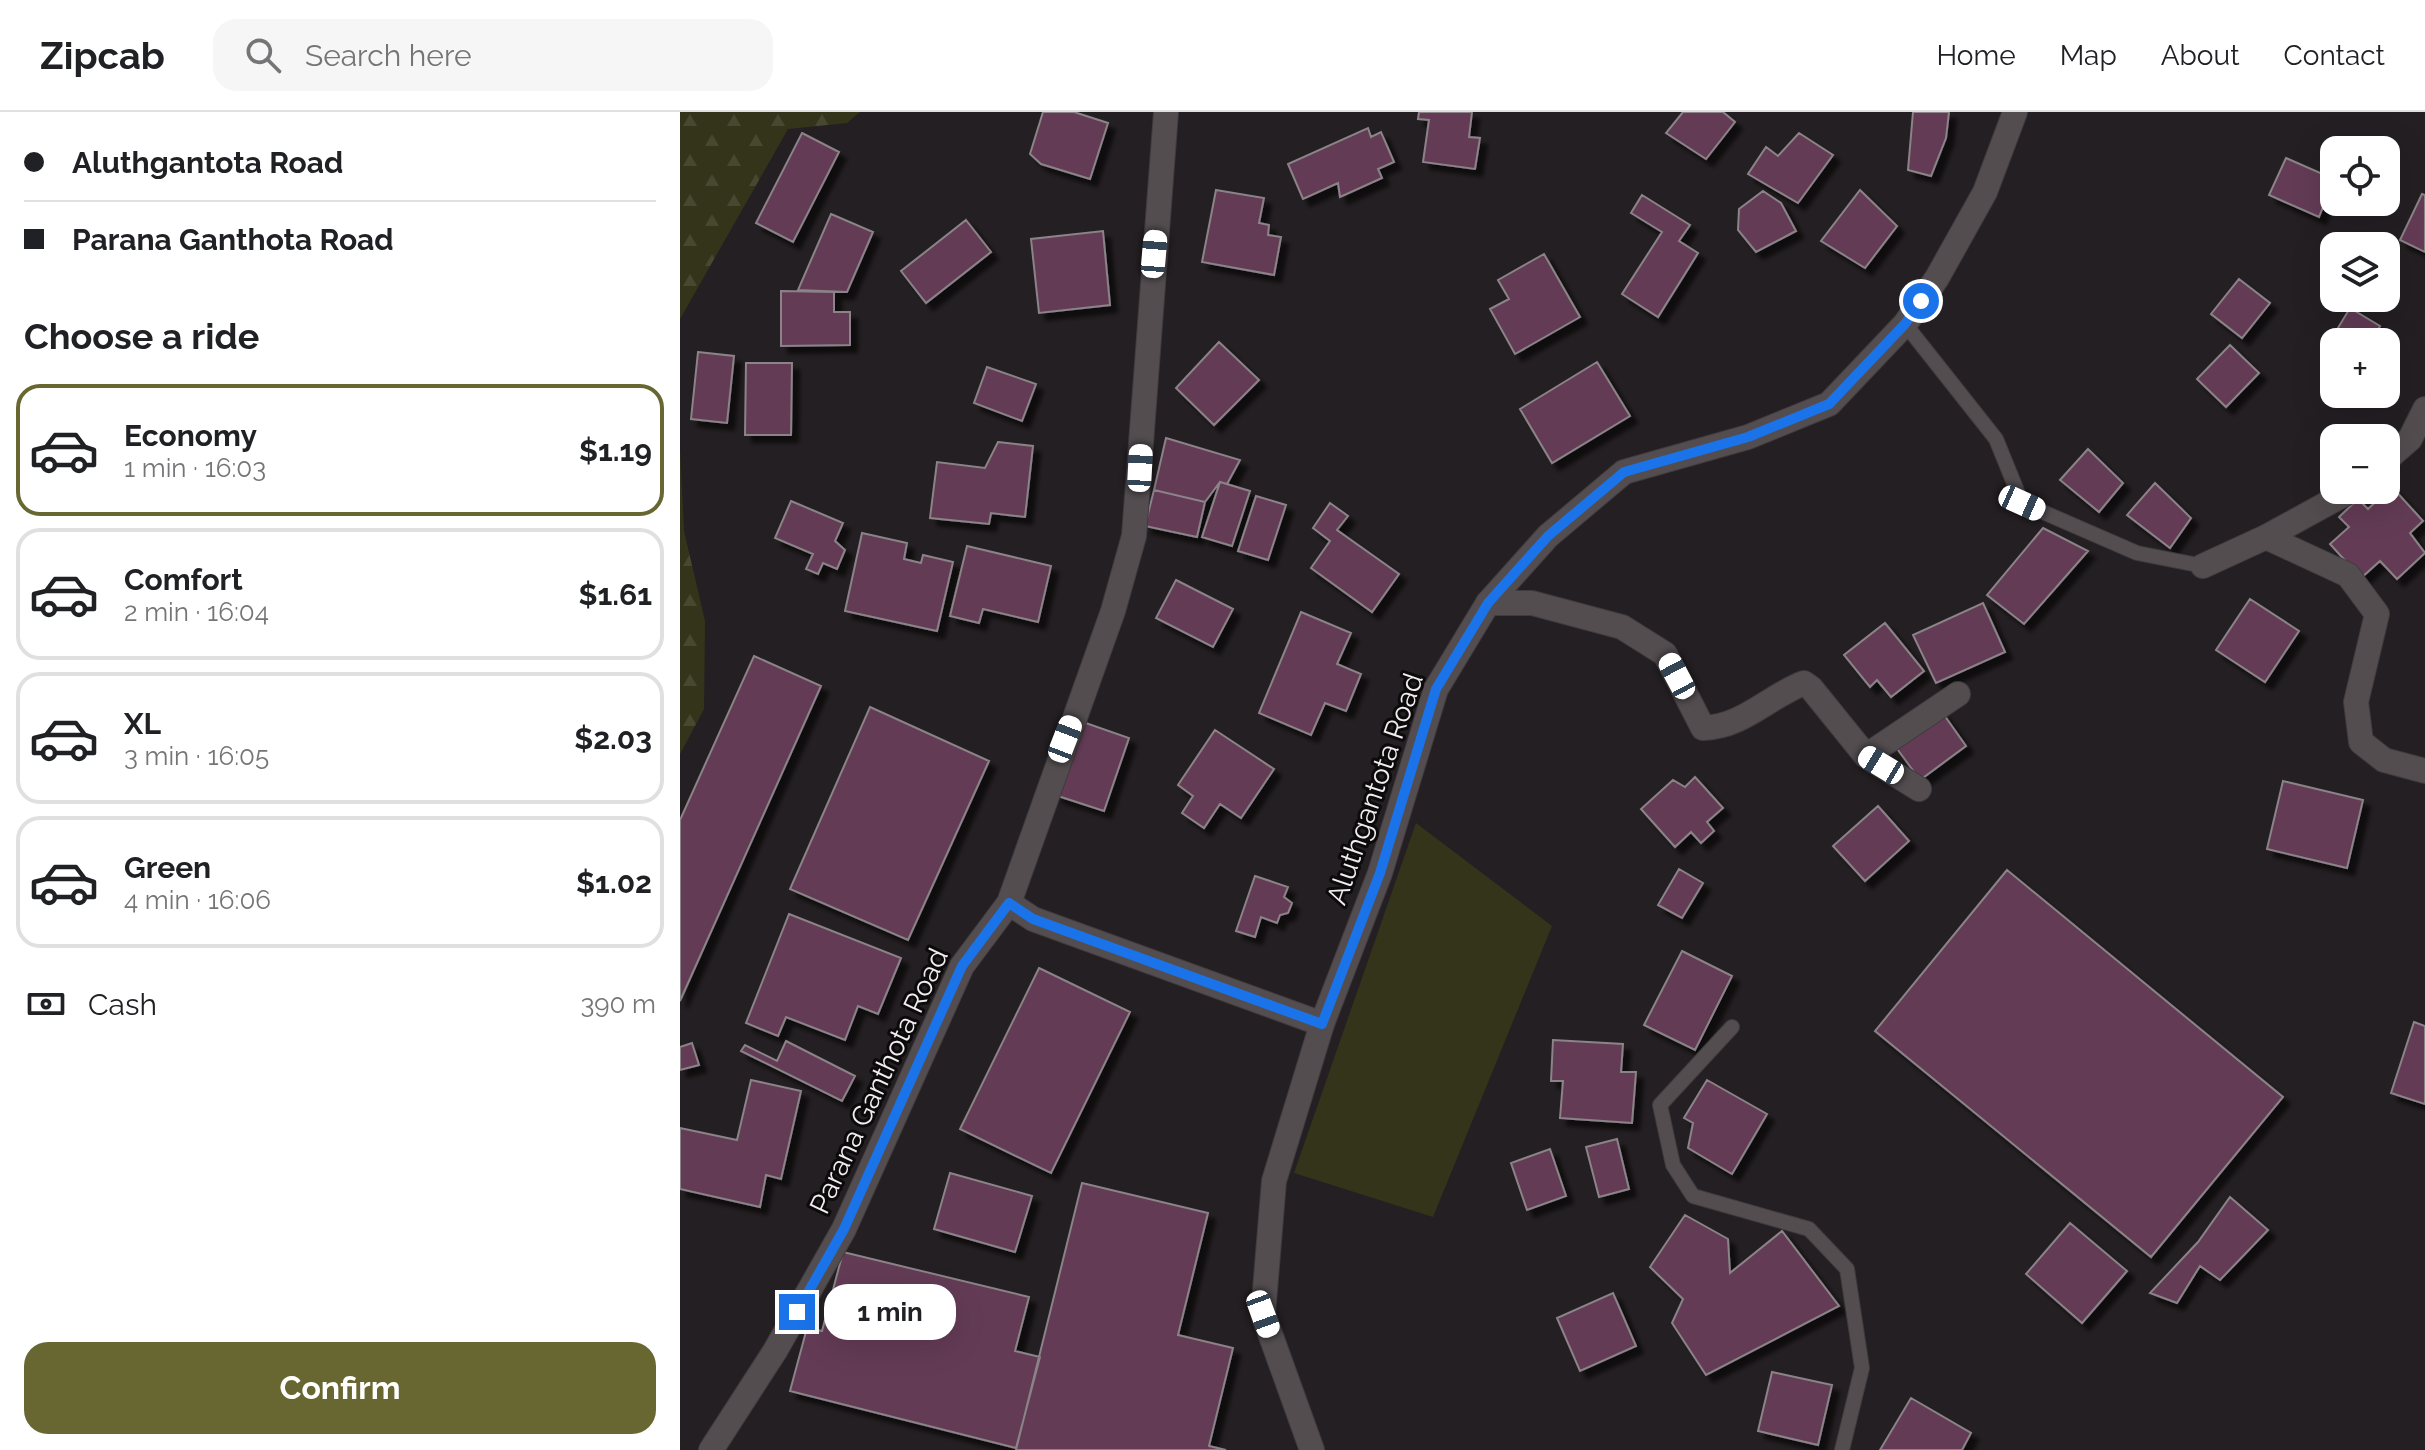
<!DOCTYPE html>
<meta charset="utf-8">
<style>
:root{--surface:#fff;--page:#f6f6f6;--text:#202124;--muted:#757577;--line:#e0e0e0;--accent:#686731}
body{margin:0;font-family:Raleway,sans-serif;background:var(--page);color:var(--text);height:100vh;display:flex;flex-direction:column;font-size:30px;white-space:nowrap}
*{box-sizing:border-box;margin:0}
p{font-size:26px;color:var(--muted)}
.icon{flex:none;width:44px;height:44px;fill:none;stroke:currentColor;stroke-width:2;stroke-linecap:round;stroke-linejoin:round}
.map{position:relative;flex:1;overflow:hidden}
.drawer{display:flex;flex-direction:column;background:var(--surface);width:680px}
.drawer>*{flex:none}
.hud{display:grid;align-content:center;height:176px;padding:0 24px;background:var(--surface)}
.controls{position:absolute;left:1640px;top:24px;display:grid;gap:16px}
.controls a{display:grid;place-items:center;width:80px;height:80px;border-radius:16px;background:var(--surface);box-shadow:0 8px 32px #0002;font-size:40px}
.end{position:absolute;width:36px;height:36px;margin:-18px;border:10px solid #1a73e8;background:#fff;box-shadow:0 0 0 4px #fff}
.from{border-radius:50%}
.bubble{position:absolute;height:56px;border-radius:24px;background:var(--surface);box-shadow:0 8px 32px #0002;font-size:26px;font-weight:700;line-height:56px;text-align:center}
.car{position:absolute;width:24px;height:48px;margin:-24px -12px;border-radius:10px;box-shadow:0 0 6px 2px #0007;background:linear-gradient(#fff 24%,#345 0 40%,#fff 0 76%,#345 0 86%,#fff 0)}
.hud b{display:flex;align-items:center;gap:28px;height:76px;font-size:30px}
.hud b+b{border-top:2px solid var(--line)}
.hud i{width:20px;height:20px;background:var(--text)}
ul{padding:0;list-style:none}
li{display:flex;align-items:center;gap:24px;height:132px;margin:0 16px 12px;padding:0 8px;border:4px solid var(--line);border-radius:24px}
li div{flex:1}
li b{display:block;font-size:30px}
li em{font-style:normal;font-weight:700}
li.on{border-color:var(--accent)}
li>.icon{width:72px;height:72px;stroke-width:1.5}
h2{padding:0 24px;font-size:36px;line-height:96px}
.pay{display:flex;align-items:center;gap:20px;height:88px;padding:0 24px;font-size:30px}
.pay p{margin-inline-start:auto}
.cta{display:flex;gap:16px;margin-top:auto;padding:16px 24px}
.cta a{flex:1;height:92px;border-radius:24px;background:var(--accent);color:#fff;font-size:32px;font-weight:700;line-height:92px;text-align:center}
header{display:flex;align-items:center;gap:48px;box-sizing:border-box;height:112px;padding:0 40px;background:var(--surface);border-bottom:2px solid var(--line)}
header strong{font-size:38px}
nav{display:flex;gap:44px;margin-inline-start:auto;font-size:28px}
.search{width:560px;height:72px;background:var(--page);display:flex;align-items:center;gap:20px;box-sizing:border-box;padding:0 28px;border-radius:24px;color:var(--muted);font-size:30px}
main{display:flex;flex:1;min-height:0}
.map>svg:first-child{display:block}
.green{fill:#34341a}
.forest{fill:url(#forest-firs)}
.building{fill:#633b55;stroke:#8a8387;stroke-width:2;filter:url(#shadow)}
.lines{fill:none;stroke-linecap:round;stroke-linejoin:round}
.service-casing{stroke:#3f3b3e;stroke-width:16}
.minor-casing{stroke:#3f3b3e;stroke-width:26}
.tertiary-casing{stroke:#3f3b3e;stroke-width:26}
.service{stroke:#534d50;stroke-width:14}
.minor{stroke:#534d50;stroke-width:24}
.tertiary{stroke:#534d50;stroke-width:24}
.route{stroke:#1a73e8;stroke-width:10}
.labels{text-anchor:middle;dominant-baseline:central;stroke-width:6;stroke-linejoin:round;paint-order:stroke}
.street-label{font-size:28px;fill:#f2eef0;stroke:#0c0a0b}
</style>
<header>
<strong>Zipcab</strong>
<div class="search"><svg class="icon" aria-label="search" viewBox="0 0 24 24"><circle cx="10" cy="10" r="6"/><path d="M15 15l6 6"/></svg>Search here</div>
<nav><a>Home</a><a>Map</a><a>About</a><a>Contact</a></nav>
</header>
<main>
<section class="drawer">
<div class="hud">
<b><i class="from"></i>Aluthgantota Road</b>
<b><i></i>Parana Ganthota Road</b>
</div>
<h2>Choose a ride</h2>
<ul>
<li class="on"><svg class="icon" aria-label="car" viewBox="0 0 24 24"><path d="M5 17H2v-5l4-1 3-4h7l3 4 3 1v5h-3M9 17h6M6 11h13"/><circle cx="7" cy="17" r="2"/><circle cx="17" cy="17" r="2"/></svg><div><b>Economy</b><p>1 min · 16:03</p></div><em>$1.19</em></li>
<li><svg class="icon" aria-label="car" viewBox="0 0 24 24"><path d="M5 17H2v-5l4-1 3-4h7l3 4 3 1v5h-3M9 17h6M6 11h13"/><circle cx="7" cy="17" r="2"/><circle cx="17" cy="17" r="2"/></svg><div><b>Comfort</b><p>2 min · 16:04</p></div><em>$1.61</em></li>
<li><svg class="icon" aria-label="car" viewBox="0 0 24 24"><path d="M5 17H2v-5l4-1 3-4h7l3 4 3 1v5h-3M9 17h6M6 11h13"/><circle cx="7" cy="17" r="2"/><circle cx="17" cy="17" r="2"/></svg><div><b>XL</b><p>3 min · 16:05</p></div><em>$2.03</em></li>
<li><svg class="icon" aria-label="car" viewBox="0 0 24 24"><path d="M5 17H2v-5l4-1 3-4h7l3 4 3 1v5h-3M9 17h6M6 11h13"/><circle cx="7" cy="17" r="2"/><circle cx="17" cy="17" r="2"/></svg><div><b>Green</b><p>4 min · 16:06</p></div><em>$1.02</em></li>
</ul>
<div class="pay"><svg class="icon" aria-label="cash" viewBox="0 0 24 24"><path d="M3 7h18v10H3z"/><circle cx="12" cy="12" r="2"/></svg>Cash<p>390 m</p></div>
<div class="cta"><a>Confirm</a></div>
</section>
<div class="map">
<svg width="1745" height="1338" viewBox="0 0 1745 1338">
<defs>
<pattern id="forest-firs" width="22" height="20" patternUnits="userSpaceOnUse" patternTransform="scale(2)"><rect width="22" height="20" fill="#34341a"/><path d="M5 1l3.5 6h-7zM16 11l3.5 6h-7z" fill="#484830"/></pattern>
<filter id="shadow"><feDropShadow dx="7" dy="7" stdDeviation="2" flood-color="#0009"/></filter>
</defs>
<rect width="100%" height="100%" fill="#241f22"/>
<!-- green -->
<path class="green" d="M 736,711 L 872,814 L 753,1105 L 614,1061 Z"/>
<!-- forest -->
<path class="forest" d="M 0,0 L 180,0 L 167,11 L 108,17 L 0,207 Z
M 0,337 L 4,419 L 25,509 L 24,597 L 0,642 Z"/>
<!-- building -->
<path class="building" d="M 363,0 L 394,0 L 428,11 L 410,67 L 361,52 L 350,42 Z
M 739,0 L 792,0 L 789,25 L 800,26 L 795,57 L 743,50 L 749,8 L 738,7 Z
M 1003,0 L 1043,0 L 1055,10 L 1026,47 L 986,21 Z
M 1233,0 L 1269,0 L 1266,26 L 1251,64 L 1228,58 Z
M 688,16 L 691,25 L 701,20 L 714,50 L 698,57 L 702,66 L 660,85 L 658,71 L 623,87 L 608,52 Z
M 122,21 L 159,40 L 113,130 L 76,111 Z
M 1119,21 L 1153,43 L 1118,91 L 1068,62 L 1086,35 L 1098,44 Z
M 1606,46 L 1654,67 L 1639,105 L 1589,83 Z
M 536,78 L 584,86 L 579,111 L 589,113 L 588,123 L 601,125 L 594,163 L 522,150 Z
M 1180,78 L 1217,114 L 1185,156 L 1141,129 Z
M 1083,79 L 1101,91 L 1116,119 L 1076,140 L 1058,118 L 1059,97 Z
M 1742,82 L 1745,83 L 1745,140 L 1720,128 Z
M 962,83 L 1010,113 L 999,129 L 1018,141 L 978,205 L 942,182 L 982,120 L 951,101 Z
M 151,102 L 193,120 L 167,180 L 118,178 Z
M 286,108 L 311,140 L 246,191 L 221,159 Z
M 423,119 L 430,193 L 359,201 L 351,127 Z
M 864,142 L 900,205 L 835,242 L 810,197 L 829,187 L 818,168 Z
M 1559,167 L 1590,191 L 1562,226 L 1531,202 Z
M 101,179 L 154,180 L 154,200 L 170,200 L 170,233 L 101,234 Z
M 1670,196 L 1700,214 L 1691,230 L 1654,231 L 1650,229 Z
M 539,230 L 579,268 L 534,313 L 496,276 Z
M 1550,233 L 1579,261 L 1546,295 L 1517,267 Z
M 18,240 L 54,244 L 47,311 L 11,307 Z
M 917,250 L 950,304 L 872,351 L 840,297 Z
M 66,251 L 112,251 L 111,323 L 65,323 Z
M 307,255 L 356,272 L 342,309 L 294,291 Z
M 486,326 L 560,348 L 547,372 L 540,370 L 525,390 L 474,378 Z
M 318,330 L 353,334 L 345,405 L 311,401 L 309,412 L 250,406 L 257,350 L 305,356 Z
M 1408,337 L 1443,371 L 1419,400 L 1380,368 Z
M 540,370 L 570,379 L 552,434 L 522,425 Z
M 1475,371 L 1511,406 L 1490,436 L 1447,403 Z
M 1712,375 L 1743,409 L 1730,421 L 1745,441 L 1717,467 L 1700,449 L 1681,466 L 1650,432 L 1669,415 L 1659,405 L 1678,387 L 1688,397 Z
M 474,378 L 525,390 L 517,425 L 465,414 Z
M 576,384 L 606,393 L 588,448 L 558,439 Z
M 111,389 L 163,411 L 155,429 L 165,438 L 157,457 L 143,451 L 138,462 L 126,457 L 133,442 L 95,426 Z
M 650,391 L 668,404 L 657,418 L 719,462 L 692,500 L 631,456 L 650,429 L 633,416 Z
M 1363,416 L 1408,439 L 1344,512 L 1307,483 Z
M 182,421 L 227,431 L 224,447 L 241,451 L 243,443 L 273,450 L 257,519 L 165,499 Z
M 287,434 L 371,454 L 358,510 L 303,497 L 299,511 L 270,504 Z
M 496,468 L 553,497 L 533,535 L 476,506 Z
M 1570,487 L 1619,519 L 1585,570 L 1536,538 Z
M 1303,491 L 1325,540 L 1256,571 L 1233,523 Z
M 621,500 L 671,521 L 657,552 L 681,562 L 666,599 L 645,591 L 631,623 L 579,601 Z
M 1205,511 L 1244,559 L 1211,585 L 1197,568 L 1190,575 L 1164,543 Z
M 74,544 L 141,574 L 0,889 L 0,708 Z
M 190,595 L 309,649 L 228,828 L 110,777 Z
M 1262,600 L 1286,634 L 1240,668 L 1215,634 Z
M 400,609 L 449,626 L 424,699 L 375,683 Z
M 535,618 L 594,657 L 561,706 L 540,692 L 524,716 L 502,701 L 513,684 L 498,673 Z
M 1015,665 L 1043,696 L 1027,710 L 1034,719 L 1021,731 L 1011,720 L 995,735 L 961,697 L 993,668 L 1005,675 Z
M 1603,669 L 1683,688 L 1667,756 L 1587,737 Z
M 1198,694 L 1229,729 L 1185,769 L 1153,734 Z
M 999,757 L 1023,771 L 1002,806 L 978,793 Z
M 1327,758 L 1603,985 L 1471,1145 L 1195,919 Z
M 575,764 L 608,775 L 604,785 L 612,791 L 608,801 L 600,803 L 597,811 L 581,805 L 575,825 L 556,819 Z
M 109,802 L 221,846 L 198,902 L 178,894 L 165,928 L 106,905 L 98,924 L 66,911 Z
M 1002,839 L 1052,864 L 1015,938 L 964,913 Z
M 359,856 L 450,900 L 371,1061 L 280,1017 Z
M 1734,910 L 1745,914 L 1745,992 L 1711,981 Z
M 873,928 L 943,932 L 941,960 L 956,960 L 952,1011 L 880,1006 L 883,969 L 871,969 Z
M 106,929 L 175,964 L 162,989 L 61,939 L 65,933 L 97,949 Z
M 12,931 L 19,953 L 0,958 L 0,935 Z
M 71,968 L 121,979 L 101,1067 L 86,1063 L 80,1095 L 0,1077 L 0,1016 L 57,1028 Z
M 1027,968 L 1087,1002 L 1052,1062 L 1008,1036 L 1013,1011 L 1004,1006 Z
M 937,1027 L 949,1077 L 919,1085 L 906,1035 Z
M 870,1037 L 886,1084 L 847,1098 L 831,1051 Z
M 270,1061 L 352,1084 L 335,1140 L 254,1117 Z
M 402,1071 L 528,1101 L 498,1223 L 553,1236 L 529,1334 L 546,1338 L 336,1338 Z
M 1550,1085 L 1588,1118 L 1540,1168 L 1520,1154 L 1497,1191 L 1470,1181 L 1518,1130 Z
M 1005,1103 L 1048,1127 L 1050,1161 L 1102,1119 L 1159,1194 L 1026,1263 L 992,1211 L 1003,1187 L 970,1155 Z
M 1390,1111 L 1447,1159 L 1402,1211 L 1346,1162 Z
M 163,1140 L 349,1185 L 335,1239 L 360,1245 L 336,1336 L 110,1279 L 127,1216 L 142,1219 Z
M 933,1181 L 956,1234 L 900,1259 L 877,1206 Z
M 1092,1260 L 1152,1273 L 1138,1333 L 1078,1319 Z
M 1231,1286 L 1291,1321 L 1282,1338 L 1200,1338 Z"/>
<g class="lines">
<defs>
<path id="service" d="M 1225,212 L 1316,327 L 1342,391 L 1457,441 L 1523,454
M 1052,915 L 980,993 L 993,1053 L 1013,1084 L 1129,1117 L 1167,1157 L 1182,1256 L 1162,1338"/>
<path id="minor" d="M 1706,348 L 1730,327 L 1745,297
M 1586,425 L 1668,463 L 1697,502 L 1676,590 L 1681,630 L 1704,648 L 1745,659
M 1523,454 L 1586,425 L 1672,378
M 808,491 L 852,491 L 942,515 L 985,542 L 1023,616 C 1063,615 1089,584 1124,571 L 1131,576 L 1186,644 L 1239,677
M 1186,644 L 1278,582
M 329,791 L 353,807 L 642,912"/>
<path id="tertiary" d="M 31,1338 L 95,1239 L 164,1117 L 282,854 L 329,791 L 433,499 L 454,424 L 486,0
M 632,1338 L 583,1202 L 594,1069 L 642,912 L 700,761 L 756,577 L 808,491 L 868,424 L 944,360 L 1068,325 L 1149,292 L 1225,212 L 1257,166 L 1305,80 L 1335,0"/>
</defs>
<!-- service casing -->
<use href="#service" class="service-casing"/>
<!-- minor casing -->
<use href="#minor" class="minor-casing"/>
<!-- tertiary casing -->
<use href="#tertiary" class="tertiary-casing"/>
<!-- service -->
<use href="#service" class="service"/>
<!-- minor -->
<use href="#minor" class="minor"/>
<!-- tertiary -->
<use href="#tertiary" class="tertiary"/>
</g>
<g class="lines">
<!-- route -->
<path class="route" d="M 117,1200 L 164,1117 L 282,854 L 329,791 L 353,807 L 642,912 L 700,761 L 756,577 L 808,491 L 868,424 L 944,360 L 1068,325 L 1149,292 L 1225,212 L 1241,189"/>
</g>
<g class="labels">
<!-- street labels -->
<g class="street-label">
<text transform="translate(695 677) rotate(-71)">Aluthgantota Road</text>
<text transform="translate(199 969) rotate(-65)">Parana Ganthota Road</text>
</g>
</g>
</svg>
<div class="controls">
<a><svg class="icon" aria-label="locate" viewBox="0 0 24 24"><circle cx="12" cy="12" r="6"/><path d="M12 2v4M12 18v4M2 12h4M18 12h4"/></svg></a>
<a><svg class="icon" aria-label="layers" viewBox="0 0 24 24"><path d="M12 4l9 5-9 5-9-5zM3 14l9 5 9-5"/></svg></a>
<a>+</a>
<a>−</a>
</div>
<i class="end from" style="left:1241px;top:189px"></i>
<i class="end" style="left:117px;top:1200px"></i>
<div class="bubble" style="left:144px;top:1172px;width:132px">1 min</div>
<i class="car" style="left:474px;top:142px;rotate:5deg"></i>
<i class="car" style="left:460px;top:356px;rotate:3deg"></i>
<i class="car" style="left:1342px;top:391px;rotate:114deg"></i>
<i class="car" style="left:997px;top:564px;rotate:332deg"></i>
<i class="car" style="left:385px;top:627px;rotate:21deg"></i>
<i class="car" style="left:1201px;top:653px;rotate:301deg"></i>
<i class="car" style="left:583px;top:1202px;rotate:160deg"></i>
</div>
</main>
